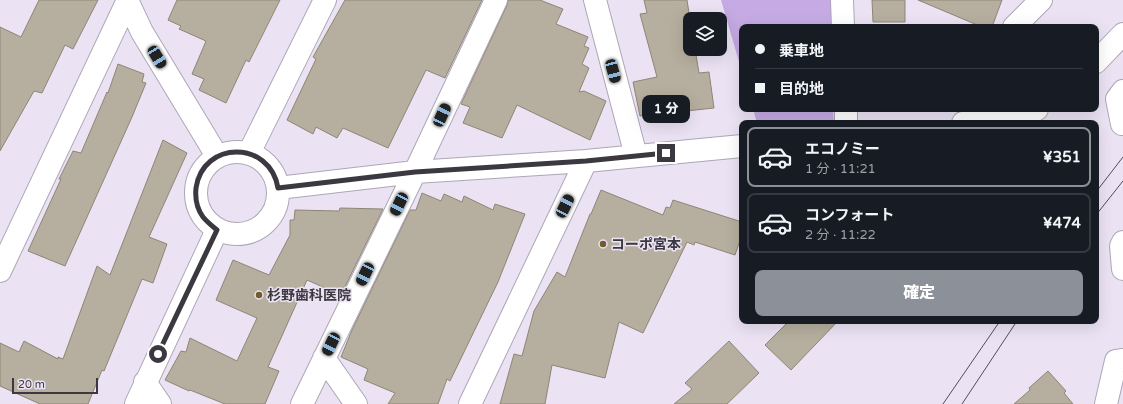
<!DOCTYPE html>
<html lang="ja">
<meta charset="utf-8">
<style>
:root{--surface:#171b24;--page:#20242c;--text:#f1f3f6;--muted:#9ea1a6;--line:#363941;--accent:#8c9099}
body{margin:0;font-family:"Varela Round","Noto Sans JP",sans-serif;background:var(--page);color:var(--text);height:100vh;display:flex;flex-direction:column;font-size:15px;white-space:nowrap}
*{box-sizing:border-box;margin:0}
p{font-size:13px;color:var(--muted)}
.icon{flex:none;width:22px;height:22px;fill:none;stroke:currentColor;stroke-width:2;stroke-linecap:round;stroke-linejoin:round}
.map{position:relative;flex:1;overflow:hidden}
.panel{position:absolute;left:739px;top:120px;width:360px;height:204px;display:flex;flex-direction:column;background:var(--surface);border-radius:8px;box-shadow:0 4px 16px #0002}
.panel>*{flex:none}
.top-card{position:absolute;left:739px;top:24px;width:360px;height:88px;border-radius:8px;box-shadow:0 4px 16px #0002;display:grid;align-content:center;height:88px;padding:0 16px;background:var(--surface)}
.controls{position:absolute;left:683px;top:12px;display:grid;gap:8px}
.controls a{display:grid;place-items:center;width:44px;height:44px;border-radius:8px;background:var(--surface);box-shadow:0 4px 16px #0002;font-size:20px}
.scale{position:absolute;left:12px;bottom:10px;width:86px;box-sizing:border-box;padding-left:4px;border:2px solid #3b383f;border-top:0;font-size:11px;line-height:14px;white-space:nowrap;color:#3b383f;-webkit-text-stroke:3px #ebe3f4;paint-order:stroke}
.end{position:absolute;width:18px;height:18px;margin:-9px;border:5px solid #3b383f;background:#fff;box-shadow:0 0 0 2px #fff}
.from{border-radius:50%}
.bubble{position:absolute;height:28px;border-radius:8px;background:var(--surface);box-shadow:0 4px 16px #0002;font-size:13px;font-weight:800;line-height:28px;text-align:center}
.car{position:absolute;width:12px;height:24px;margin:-12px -6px;border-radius:5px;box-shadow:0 0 3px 1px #0007;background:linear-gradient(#222 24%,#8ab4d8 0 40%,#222 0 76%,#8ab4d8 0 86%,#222 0)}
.top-card b{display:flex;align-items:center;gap:14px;height:38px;font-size:15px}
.top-card b+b{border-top:1px solid var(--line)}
.top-card i{width:10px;height:10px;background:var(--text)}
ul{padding:7px 0 0;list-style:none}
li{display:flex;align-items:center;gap:12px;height:60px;margin:0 8px 6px;padding:0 8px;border:2px solid var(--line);border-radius:8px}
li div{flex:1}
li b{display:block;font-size:15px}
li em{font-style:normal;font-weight:800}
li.on{border-color:var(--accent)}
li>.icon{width:36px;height:36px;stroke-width:1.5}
.action{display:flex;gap:8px;margin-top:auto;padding:8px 16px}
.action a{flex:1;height:46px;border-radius:8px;background:var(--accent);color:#fff;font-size:16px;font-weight:800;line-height:46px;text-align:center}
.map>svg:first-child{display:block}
.green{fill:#c6aae4}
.building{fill:#b6ae9e;stroke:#8d8677}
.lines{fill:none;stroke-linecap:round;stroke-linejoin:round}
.minor-casing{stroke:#ada6b6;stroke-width:24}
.minor{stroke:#fff;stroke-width:22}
.tram{stroke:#524f57;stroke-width:1}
.route{stroke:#3b383f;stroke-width:5}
.poi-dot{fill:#725b2c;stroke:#ebe3f4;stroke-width:1.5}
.labels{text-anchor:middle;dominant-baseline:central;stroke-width:3;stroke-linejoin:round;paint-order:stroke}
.poi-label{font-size:14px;font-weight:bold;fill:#3b383f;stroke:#ebe3f4;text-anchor:start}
</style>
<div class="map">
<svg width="1123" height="404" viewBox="0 0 1123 404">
<rect width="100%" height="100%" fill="#ebe3f4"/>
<!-- green -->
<path class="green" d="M 721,0 L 831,0 L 831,27 L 742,27 L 742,72 Z
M 753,109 L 833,109 L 834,123 L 757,123 Z"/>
<!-- building -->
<path class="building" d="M 39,0 L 98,0 L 73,49 L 65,45 L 42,93 L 34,91 L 0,151 L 0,27 L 21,37 Z
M 177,0 L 280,0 L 249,62 L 246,60 L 226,103 L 199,90 L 204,79 L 192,74 L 206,41 L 179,29 L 181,26 L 168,20 Z
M 345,0 L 482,0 L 445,78 L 426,70 L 388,148 L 343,128 L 337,138 L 316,127 L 313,134 L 287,120 L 316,59 L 313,57 Z
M 508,0 L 540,0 L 563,9 L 556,24 L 588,37 L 584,46 L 589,48 L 582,64 L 589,68 L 579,92 L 584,91 L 606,101 L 590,140 L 517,105 L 502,138 L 463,123 L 470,107 L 461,104 L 507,5 Z
M 644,0 L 687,0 L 690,19 L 690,49 L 695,49 L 699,73 L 709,72 L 714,108 L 640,116 L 633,82 L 657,77 L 640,14 L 647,13 Z
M 872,0 L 905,0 L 905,22 L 873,22 Z
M 918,0 L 1002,0 L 992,27 L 982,27 Z
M 118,64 L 144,74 L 142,82 L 146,83 L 132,117 L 65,266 L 28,251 L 61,179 L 59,179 L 73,151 L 81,153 L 107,92 L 108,93 Z
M 163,140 L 187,153 L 149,237 L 167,244 L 153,283 L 142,279 L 104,371 L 102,370 L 88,404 L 40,404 L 0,386 L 0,343 L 19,352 L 24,341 L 58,359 L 58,357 L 63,359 L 97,266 L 110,275 Z
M 601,190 L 663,215 L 666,207 L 670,208 L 673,200 L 742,222 L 742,235 L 735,255 L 695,242 L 694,245 L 687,242 L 643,333 L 619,322 L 605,378 L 552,365 L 545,404 L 500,404 L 514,354 L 522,356 L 534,311 L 557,272 L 565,277 L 590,214 L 591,214 Z
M 422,193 L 441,201 L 444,194 L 462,202 L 464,196 L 493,210 L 495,204 L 525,214 L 498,282 L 450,381 L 447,379 L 438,404 L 388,404 L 395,393 L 364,380 L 368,369 L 341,357 L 352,330 L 410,210 L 416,210 Z
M 340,208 L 383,209 L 341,295 L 307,280 L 268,367 L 279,371 L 265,404 L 225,404 L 190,390 L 189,391 L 165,380 L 181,351 L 186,352 L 190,338 L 237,361 L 257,318 L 216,300 L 233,260 L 269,275 L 290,235 L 290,220 L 294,220 L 295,210 L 339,211 Z
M 789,321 L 838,321 L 791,370 L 765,345 Z
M 729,341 L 759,373 L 727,404 L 674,404 L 692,389 L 685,383 Z
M 1048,371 L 1066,391 L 1064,393 L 1073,404 L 1014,404 L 1030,390 L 1029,388 Z"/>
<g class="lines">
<defs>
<path id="minor" d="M 127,0 L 142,32 L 217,156
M 595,0 L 636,156
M 842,0 L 843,27
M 1014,27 L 1041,0
M 1096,62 L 1123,34
M 846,109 L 846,123
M 963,123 L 1027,116 L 1037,109
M 1122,124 L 1117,99 L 1123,91
M196 193a41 41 0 1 1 82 0a41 41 0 1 1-82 0Z
M 249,153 L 325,0
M 278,188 L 415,172 L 586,161 L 742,146
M 1123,242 L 1121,246 L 1123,269
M 0,271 L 128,0
M 324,358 L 356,404
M 145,382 L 160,404
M 136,404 L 217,230
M 302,404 L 415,172 L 496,0
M 470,404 L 586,161
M 1106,404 L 1116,361 L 1123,360"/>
</defs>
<!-- minor casing -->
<use href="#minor" class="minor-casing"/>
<!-- minor -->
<use href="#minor" class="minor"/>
<!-- tram -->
<path class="tram" d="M 1096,192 L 1123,157
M 1096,215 L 1123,181
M 943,404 L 1000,321
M 962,404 L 1017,321"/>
</g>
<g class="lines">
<!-- route -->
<path class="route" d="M 158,354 L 217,230 C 212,226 207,222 203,217 C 197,209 195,198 196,188 C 203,140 270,140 278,188 L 415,172 L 586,161 L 666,153"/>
</g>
<!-- markers -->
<g class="poi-dot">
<circle cx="603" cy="244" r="4"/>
<circle cx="259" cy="295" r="4"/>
</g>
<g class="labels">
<!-- poi labels -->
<g class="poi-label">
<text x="611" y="244">コーポ宮本</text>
<text x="267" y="295">杉野歯科医院</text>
</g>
</g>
</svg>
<div class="controls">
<a><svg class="icon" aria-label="layers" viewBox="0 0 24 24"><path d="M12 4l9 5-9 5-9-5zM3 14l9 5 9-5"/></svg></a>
</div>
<div class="scale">20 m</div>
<i class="end from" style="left:158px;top:354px"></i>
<i class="end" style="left:666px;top:153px"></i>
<div class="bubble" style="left:642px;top:95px;width:48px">1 分</div>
<i class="car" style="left:157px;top:57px;rotate:149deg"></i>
<i class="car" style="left:613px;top:71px;rotate:165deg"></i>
<i class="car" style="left:442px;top:115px;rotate:25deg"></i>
<i class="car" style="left:399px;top:204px;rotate:206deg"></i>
<i class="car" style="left:565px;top:206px;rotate:26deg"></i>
<i class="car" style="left:365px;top:274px;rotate:206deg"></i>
<i class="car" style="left:331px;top:344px;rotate:206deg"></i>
<div class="top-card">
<b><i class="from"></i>乗車地</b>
<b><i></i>目的地</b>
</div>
<section class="panel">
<ul>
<li class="on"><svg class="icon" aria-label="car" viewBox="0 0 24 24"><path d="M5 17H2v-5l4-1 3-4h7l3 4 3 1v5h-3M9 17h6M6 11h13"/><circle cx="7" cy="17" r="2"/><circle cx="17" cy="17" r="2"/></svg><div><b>エコノミー</b><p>1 分 · 11:21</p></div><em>¥351</em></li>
<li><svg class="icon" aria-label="car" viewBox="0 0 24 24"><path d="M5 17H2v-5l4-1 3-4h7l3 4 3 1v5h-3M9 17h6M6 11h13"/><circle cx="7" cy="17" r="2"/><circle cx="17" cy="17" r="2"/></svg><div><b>コンフォート</b><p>2 分 · 11:22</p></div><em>¥474</em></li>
</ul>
<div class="action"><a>確定</a></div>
</section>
</div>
